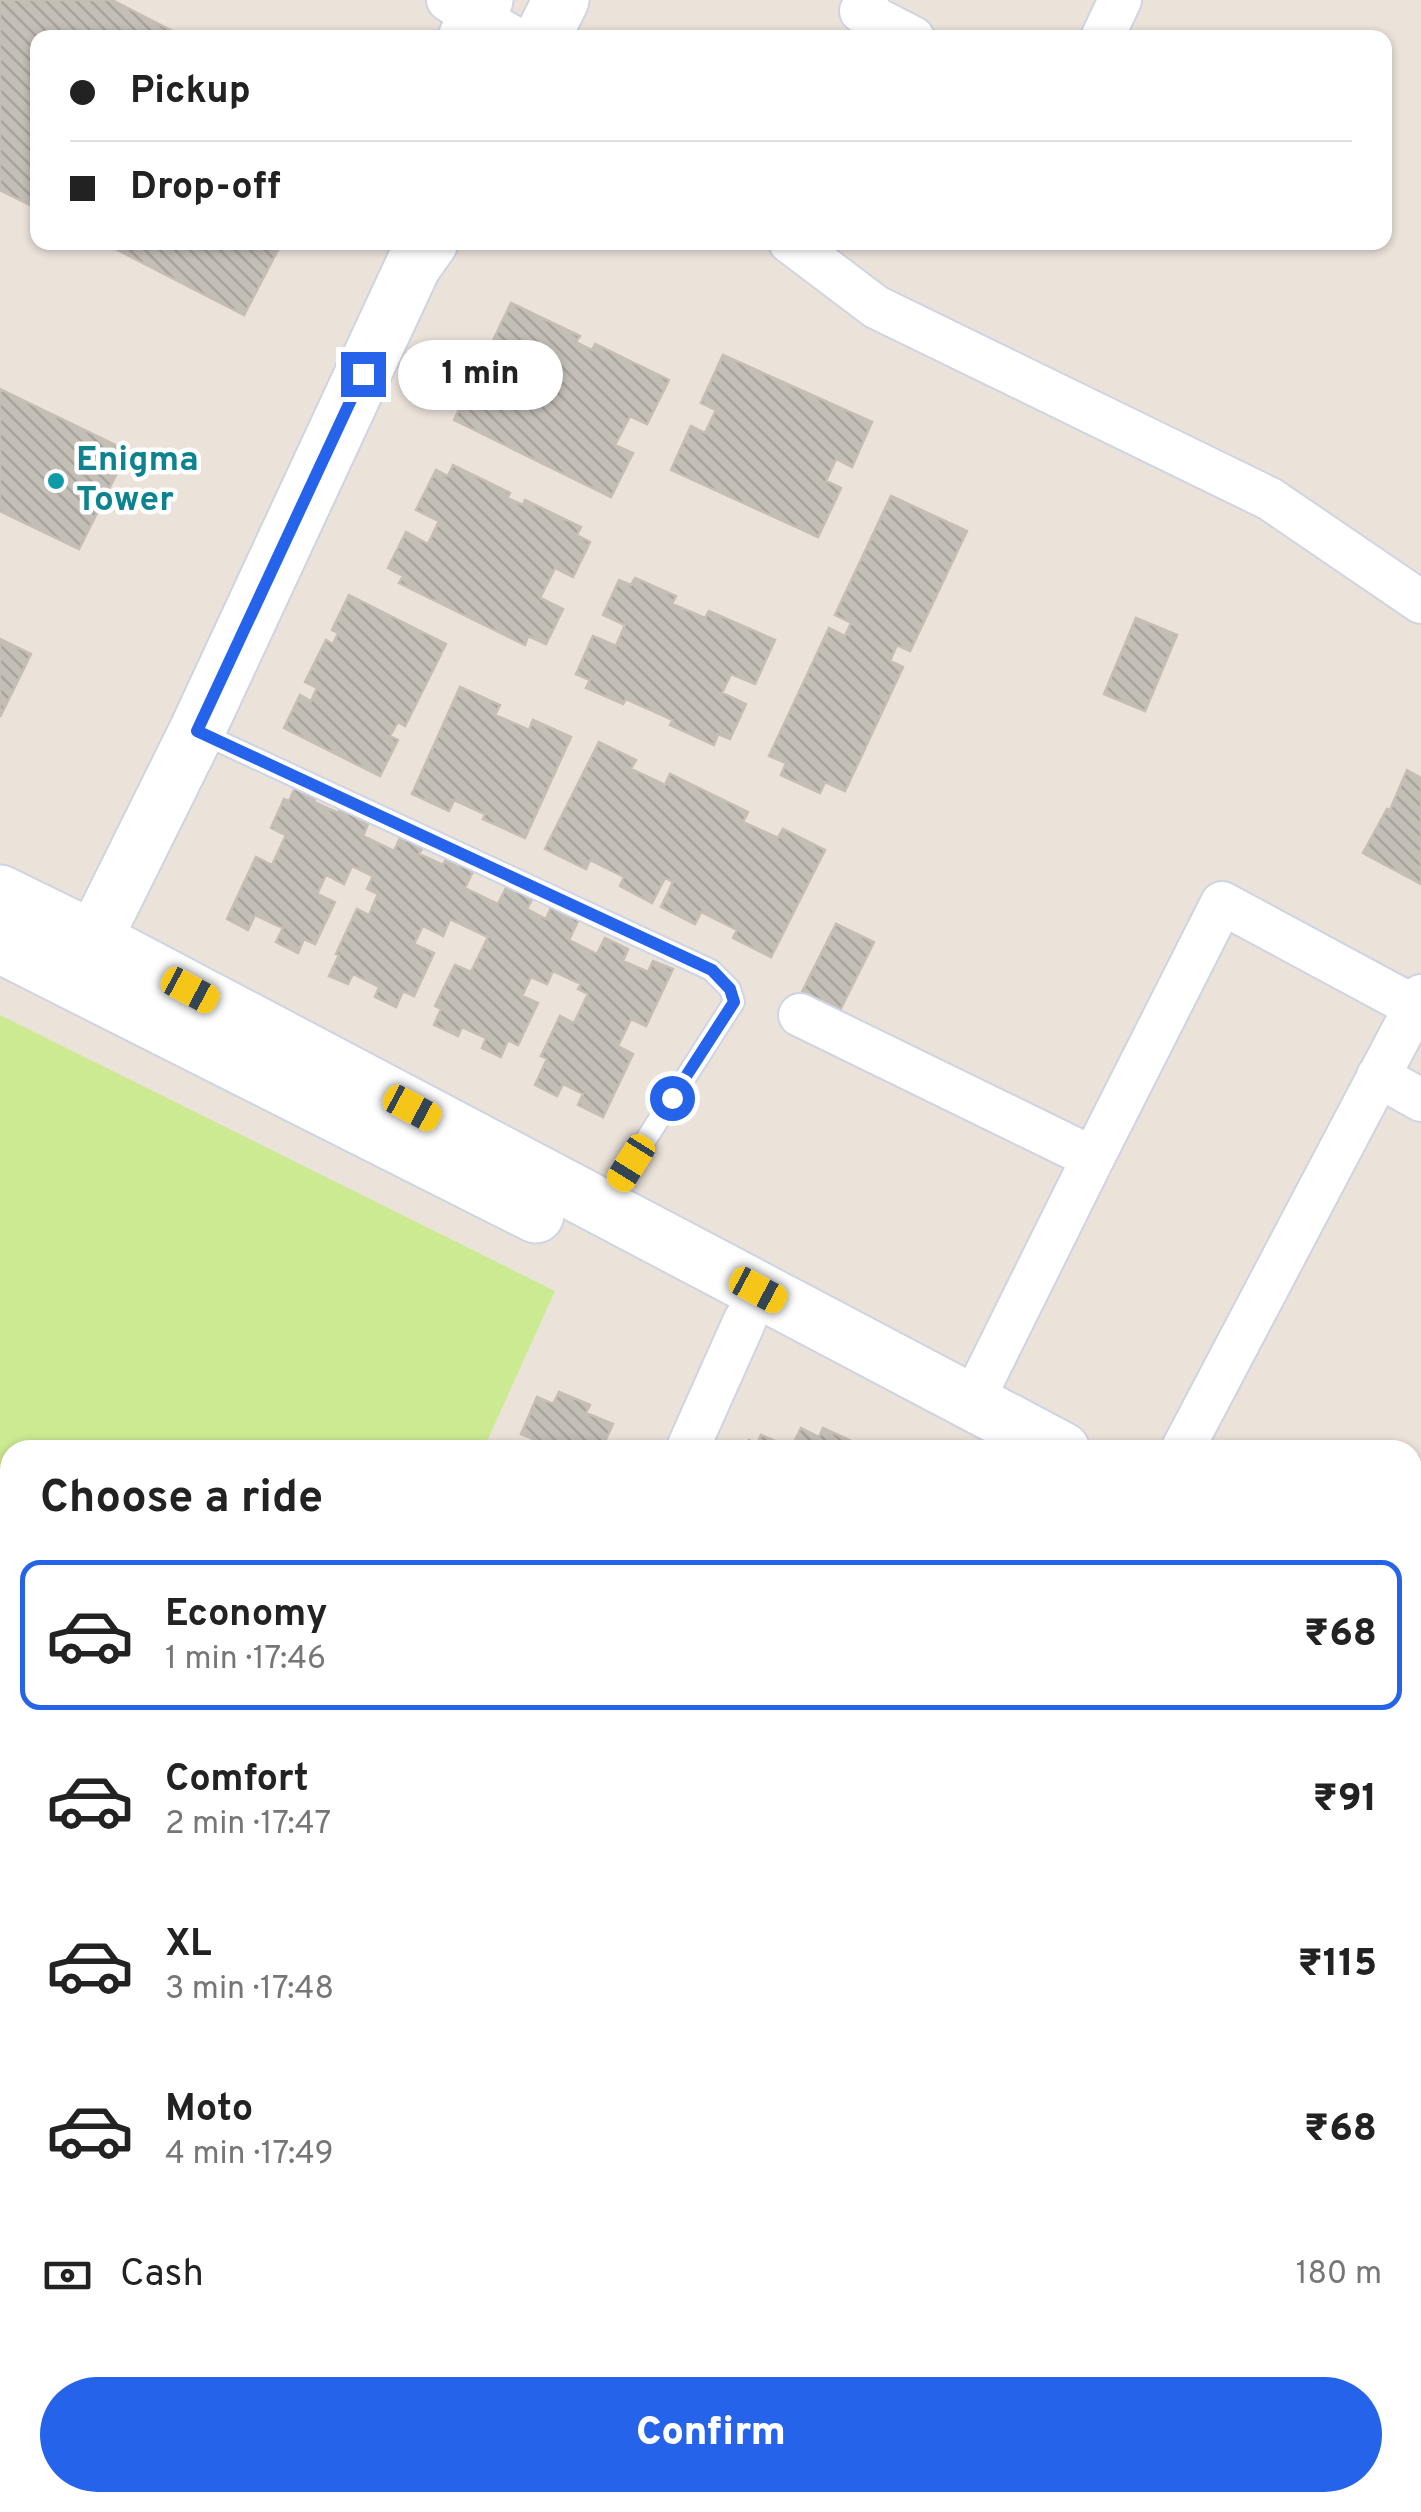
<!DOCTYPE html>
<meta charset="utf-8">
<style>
:root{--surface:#fff;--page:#f6f6f6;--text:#222;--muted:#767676;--line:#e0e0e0;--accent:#2563eb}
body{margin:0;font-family:Overpass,sans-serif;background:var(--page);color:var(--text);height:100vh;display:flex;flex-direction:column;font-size:38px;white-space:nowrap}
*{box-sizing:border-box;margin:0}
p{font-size:32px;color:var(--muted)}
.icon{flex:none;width:55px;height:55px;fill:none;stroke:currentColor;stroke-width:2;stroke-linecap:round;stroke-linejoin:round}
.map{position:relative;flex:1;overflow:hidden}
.details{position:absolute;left:0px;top:1440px;width:1422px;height:1072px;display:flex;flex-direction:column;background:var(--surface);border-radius:30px 30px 0 0;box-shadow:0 2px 8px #0004}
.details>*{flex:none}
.hud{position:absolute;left:30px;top:30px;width:1362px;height:220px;border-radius:20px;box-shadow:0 2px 8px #0004;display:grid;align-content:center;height:220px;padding:0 40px;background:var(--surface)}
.end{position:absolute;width:45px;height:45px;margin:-22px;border:12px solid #2563eb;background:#fff;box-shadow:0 0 0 5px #fff}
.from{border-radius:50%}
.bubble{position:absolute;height:70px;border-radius:35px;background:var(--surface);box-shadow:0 2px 8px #0004;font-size:32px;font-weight:800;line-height:70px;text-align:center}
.car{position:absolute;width:30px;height:60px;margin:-30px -15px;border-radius:12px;box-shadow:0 0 8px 2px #0007;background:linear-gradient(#f5c518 24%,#345 0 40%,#f5c518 0 76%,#345 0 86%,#f5c518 0)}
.hud b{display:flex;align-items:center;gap:35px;height:95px;font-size:38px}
.hud b+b{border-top:2px solid var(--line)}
.hud i{width:25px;height:25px;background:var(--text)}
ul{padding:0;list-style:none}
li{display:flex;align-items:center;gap:30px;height:150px;margin:0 20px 15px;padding:0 20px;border:5px solid transparent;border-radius:20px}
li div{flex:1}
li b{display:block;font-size:38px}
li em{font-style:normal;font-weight:800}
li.selected{border-color:var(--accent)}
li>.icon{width:90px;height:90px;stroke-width:1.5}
h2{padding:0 40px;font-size:45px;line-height:120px}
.pay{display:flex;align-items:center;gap:25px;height:110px;padding:0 40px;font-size:38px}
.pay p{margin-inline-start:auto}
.button{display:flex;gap:20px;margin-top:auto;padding:20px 40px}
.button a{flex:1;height:115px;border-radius:60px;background:var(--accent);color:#fff;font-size:40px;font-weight:800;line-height:115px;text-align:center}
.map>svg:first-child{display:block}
.pitch{fill:#cbea91}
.building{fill:url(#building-back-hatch);stroke:#c6beb4;stroke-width:2.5}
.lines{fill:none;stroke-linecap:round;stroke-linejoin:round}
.lane-casing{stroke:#cfd4e2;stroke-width:24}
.street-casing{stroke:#cfd4e2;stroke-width:46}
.secondary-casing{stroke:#cfd4e2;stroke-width:59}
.lane{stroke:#fff;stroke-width:20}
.street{stroke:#fff;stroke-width:42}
.secondary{stroke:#fff;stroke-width:55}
.route{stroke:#2563eb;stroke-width:12}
.culture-dot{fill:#0f9aa8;stroke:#fff;stroke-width:4}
.labels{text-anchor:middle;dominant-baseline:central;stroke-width:9;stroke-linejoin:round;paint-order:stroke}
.culture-label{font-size:35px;font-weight:bold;fill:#0d838f;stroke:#fff;text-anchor:start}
</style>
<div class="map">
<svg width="1421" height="2512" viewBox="0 0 1421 2512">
<defs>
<pattern id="building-back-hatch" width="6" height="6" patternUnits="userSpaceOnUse" patternTransform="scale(2.5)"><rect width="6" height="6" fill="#c3beb6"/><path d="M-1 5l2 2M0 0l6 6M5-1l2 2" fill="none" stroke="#a8a39c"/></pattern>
</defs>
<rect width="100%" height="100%" fill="#ebe2da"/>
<!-- pitch -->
<path class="pitch" d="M 0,1015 L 555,1291 L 483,1450 L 10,1450 L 10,2271 L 0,2267 Z"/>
<!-- building -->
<path class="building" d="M 0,0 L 112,0 L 186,38 L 38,38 L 38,209 L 0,190 Z
M 102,242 L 282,242 L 244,315 Z
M 511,303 L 580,336 L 576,342 L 592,350 L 595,344 L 669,380 L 647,424 L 630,416 L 615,445 L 633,453 L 611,497 L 454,420 L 477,373 L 492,380 L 501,362 L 486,355 Z
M 723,355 L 872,422 L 852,467 L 836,459 L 826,481 L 841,488 L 818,537 L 671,470 L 691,426 L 705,433 L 716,410 L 701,403 Z
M 0,389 L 128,451 L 79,549 L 0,511 Z
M 453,465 L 510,493 L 507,498 L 523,505 L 525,500 L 581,527 L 577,535 L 590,542 L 573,577 L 555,568 L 540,598 L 563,609 L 546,644 L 528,636 L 525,645 L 399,583 L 403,576 L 388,568 L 406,532 L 428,544 L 439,521 L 416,510 L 436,470 L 448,476 Z
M 891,496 L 967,531 L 910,651 L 897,645 L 890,661 L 903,667 L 845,791 L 825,782 L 820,793 L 781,775 L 786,763 L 769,756 L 829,628 L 845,636 L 851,623 L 835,615 Z
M 635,578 L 676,596 L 672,604 L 705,618 L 709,611 L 775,640 L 755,684 L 731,674 L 722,693 L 746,704 L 730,739 L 718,734 L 714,745 L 670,725 L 673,720 L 626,699 L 623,704 L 586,688 L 590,680 L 576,674 L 593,636 L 616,646 L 625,625 L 603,615 L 619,580 L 631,585 Z
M 349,595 L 446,644 L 405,726 L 398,722 L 390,736 L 398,740 L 380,776 L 284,728 L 300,695 L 311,701 L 317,688 L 305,682 L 326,640 L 333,644 L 338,633 L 332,630 Z
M 1136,618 L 1177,635 L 1145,711 L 1104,694 Z
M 0,639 L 31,654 L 0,717 Z
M 460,687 L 500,705 L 495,715 L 529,730 L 533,720 L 571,737 L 525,838 L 483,819 L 485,814 L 454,800 L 449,811 L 412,794 Z
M 599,742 L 636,760 L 631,769 L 665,785 L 670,774 L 748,812 L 743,822 L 778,838 L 783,829 L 825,850 L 771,957 L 733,938 L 737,930 L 701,912 L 695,924 L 661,907 L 673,882 L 665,878 L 652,903 L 620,886 L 624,877 L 590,860 L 586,869 L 545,849 Z
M 1407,770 L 1421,778 L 1421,884 L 1363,853 L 1387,809 L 1390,810 Z
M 298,782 L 318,792 L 314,802 L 338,813 L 343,803 L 371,817 L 363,836 L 394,851 L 401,836 L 423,847 L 419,854 L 443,865 L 447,857 L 474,869 L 465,888 L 498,904 L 509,882 L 535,894 L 527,909 L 546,919 L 553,903 L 581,915 L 569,940 L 597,954 L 605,938 L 628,949 L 623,961 L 648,972 L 653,961 L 673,969 L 646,1026 L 631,1019 L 618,1046 L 633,1054 L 603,1117 L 578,1105 L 583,1094 L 563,1084 L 557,1096 L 535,1085 L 547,1059 L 541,1056 L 560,1016 L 574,1023 L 588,994 L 578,989 L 581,984 L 553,971 L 547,984 L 531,977 L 522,996 L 538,1003 L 518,1045 L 508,1040 L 501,1057 L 482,1048 L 486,1038 L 462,1027 L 458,1036 L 434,1025 L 441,1009 L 435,1006 L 455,965 L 471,972 L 488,937 L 450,919 L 443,936 L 423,926 L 414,944 L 434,953 L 414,996 L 403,991 L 396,1007 L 375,997 L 379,987 L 353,974 L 348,984 L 329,976 L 339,955 L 336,954 L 357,909 L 369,915 L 378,894 L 367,889 L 373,876 L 352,866 L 344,884 L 326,875 L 317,894 L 335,902 L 315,944 L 304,939 L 298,953 L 276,942 L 283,928 L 255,915 L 248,930 L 227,919 L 256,857 L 272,865 L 286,835 L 271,828 L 284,799 L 289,801 Z
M 836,924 L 874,942 L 840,1010 L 802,992 Z
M 559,1392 L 590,1405 L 586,1413 L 613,1424 L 601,1450 L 537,1450 L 541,1442 L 521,1434 L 537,1397 L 553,1404 Z
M 801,1428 L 819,1437 L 823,1428 L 858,1444 L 855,1450 L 744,1450 L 749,1440 L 757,1444 L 761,1435 L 791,1448 Z
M 1412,1963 L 1421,1967 L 1421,1999 L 1412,2015 Z
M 1413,2055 L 1421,2059 L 1421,2152 L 1412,2148 L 1412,2129 L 1417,2122 L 1412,2120 Z
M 1421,2397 L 1421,2432 L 1412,2428 L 1412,2415 Z
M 1412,2451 L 1421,2455 L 1421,2512 L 1398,2512 L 1376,2502 L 1412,2502 Z
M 636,2502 L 735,2502 L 730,2512 L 632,2512 Z
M 768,2502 L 783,2509 L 786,2502 L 828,2504 L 825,2512 L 763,2512 Z
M 901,2502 L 972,2502 L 968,2512 L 951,2509 L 950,2512 L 908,2512 L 910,2506 Z
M 1042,2502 L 1062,2502 L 1083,2512 L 1037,2512 Z"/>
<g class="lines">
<defs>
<path id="lane" d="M 199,732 L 711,970 L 730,989 L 734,1002 L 604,1205"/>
<path id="street" d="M 448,0 L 514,38
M 867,0 L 861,11 L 913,38
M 1102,38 L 1120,0
M 790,242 L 876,307 L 1270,499 L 1421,602
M 800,1015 L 1093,1158 L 1222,903 L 1415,1007
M 1378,1076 L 1421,1100
M 972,1402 L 1093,1158
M 687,1450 L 745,1320
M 1182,1450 L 1421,996
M 1412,1909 L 1421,1913
M 1412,2170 L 1421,2174
M 0,2278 L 10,2282
M 522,2502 L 544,2512
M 1251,2502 L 1274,2512
M 596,2512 L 601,2502"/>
<path id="secondary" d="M 466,38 L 485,0
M 542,38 L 561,0
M 0,893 L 94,939 L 1062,1450
M 94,939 L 197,731 L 413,266 L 430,242
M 0,945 L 536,1215
M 1412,1635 L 1421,1639
M 1412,1682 L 1421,1687"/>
</defs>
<!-- lane casing -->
<use href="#lane" class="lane-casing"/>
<!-- street casing -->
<use href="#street" class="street-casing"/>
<!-- secondary casing -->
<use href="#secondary" class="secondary-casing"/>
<!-- lane -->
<use href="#lane" class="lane"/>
<!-- street -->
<use href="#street" class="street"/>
<!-- secondary -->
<use href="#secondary" class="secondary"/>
</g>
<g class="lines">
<!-- route -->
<path class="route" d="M 363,374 L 197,731 L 712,970 L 730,989 L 734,1002 L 672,1098"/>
</g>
<!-- markers -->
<circle class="culture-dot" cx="56" cy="481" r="10"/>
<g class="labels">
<!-- culture labels -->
<g class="culture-label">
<text x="76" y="461">Enigma<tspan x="76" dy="40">Tower</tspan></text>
</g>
</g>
</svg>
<i class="end from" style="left:672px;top:1098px"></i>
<i class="end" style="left:363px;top:374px"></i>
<div class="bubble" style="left:398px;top:340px;width:165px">1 min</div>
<i class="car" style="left:190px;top:990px;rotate:118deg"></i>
<i class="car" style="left:412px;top:1108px;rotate:118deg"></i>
<i class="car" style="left:631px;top:1163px;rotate:212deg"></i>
<i class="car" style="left:758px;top:1290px;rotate:118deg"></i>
<div class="hud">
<b><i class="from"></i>Pickup</b>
<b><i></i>Drop-off</b>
</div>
<section class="details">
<h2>Choose a ride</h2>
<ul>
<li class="selected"><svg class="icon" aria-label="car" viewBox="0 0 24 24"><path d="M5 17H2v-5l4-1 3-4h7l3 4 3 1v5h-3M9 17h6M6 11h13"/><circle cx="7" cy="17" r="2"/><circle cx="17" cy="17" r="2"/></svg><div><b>Economy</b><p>1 min · 17:46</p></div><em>₹68</em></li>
<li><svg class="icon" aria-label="car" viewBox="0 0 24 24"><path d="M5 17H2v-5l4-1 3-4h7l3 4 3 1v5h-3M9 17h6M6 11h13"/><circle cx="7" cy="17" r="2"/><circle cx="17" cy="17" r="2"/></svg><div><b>Comfort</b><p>2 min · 17:47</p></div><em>₹91</em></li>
<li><svg class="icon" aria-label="car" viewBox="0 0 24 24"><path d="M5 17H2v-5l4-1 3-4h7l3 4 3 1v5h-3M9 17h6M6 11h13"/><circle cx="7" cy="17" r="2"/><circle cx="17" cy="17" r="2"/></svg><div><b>XL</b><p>3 min · 17:48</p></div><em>₹115</em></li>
<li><svg class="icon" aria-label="car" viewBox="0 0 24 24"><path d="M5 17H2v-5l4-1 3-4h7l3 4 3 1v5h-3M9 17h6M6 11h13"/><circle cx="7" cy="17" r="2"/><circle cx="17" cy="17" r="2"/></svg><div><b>Moto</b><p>4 min · 17:49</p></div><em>₹68</em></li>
</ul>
<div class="pay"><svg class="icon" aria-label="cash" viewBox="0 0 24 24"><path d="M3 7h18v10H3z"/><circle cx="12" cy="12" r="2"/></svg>Cash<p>180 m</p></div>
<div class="button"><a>Confirm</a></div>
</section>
</div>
